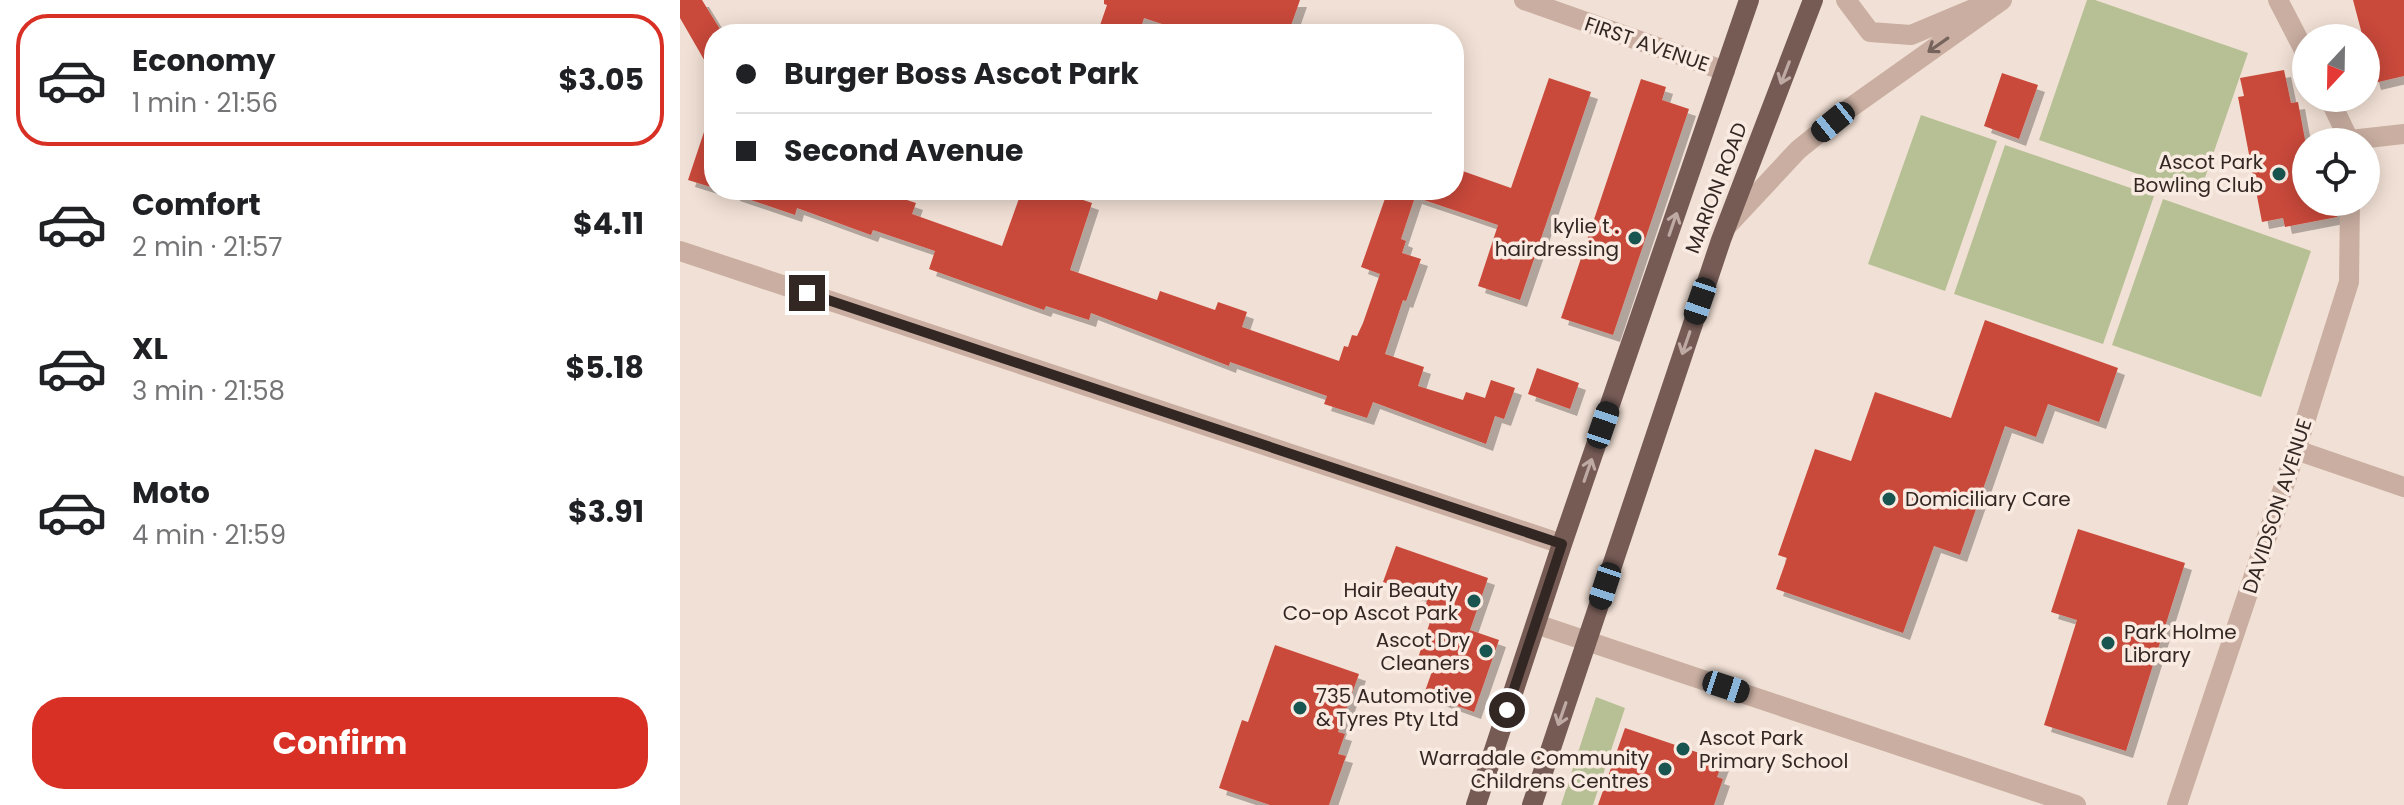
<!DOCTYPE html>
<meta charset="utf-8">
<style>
:root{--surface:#fff;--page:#f2f2f2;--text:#202124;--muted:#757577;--line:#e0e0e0;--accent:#d93025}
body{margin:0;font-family:Poppins,sans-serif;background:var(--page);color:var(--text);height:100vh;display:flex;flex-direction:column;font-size:30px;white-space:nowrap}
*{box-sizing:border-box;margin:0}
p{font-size:26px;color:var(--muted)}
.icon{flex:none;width:44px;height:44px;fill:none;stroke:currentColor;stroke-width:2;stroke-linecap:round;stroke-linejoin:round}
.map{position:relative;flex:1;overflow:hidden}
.side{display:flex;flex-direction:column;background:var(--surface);width:680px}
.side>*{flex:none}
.hud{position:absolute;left:24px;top:24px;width:760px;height:176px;border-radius:32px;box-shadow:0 4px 20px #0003;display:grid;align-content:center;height:176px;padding:0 32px;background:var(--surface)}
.needle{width:52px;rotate:202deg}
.buttons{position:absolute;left:1612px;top:24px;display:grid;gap:16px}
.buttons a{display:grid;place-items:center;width:88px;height:88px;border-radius:50%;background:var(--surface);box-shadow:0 4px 20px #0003;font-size:40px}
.end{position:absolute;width:36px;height:36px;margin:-18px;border:10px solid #332724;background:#fff;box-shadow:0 0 0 4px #fff}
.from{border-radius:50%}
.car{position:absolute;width:24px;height:48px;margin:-24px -12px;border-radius:10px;box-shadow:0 0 6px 2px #0007;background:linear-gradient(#222 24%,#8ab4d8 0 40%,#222 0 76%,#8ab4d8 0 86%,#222 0)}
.hud b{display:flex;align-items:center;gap:28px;height:76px;font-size:30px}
.hud b+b{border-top:2px solid var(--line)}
.hud i{width:20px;height:20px;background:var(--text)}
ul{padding:14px 0 0;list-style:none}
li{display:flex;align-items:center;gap:24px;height:132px;margin:0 16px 12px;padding:0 16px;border:4px solid transparent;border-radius:32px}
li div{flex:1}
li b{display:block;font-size:30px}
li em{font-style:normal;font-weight:700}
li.on{border-color:var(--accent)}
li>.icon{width:72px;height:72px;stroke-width:1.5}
.button{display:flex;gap:16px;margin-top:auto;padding:16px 32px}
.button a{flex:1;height:92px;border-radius:32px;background:var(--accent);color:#fff;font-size:32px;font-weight:700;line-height:92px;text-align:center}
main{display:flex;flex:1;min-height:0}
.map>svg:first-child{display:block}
.green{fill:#b7c095}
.building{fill:#c94a3b;filter:url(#shadow)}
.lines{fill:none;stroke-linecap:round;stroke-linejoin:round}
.minor{stroke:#c9aea1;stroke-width:20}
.primary{stroke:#765b55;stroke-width:20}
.oneway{stroke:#76645c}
.oneway2{stroke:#beaaa2}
.route{stroke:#332724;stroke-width:10}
.poi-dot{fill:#195550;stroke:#f9ebe1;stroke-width:3}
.labels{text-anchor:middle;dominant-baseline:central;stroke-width:7;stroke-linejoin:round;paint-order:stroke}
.street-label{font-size:20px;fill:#332724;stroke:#f9ebe1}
.poi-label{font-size:20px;fill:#332724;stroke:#f9ebe1;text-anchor:end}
</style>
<main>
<section class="side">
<ul>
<li class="on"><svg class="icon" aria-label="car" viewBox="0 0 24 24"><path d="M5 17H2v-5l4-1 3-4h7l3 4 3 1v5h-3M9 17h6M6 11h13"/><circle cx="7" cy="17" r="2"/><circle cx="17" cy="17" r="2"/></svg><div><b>Economy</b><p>1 min · 21:56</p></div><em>$3.05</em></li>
<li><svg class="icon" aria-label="car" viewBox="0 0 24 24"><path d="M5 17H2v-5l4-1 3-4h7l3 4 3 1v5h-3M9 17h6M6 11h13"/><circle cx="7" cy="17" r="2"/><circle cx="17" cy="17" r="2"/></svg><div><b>Comfort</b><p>2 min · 21:57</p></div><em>$4.11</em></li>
<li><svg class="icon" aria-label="car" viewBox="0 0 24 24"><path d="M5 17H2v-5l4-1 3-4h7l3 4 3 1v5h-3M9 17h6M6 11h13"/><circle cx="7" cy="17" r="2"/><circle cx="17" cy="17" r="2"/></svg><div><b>XL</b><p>3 min · 21:58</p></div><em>$5.18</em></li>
<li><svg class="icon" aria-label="car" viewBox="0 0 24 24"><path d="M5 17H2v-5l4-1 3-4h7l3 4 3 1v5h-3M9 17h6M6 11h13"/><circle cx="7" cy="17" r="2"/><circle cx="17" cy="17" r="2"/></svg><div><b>Moto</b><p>4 min · 21:59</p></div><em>$3.91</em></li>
</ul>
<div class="button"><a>Confirm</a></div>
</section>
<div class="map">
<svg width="1724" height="805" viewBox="0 0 1724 805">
<defs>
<filter id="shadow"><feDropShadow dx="7" dy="7" stdDeviation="0" flood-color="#0004"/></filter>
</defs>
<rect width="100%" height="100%" fill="#f1e0d5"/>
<!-- green -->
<path class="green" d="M 1407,0 L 1415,0 L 1568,53 L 1519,195 L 1359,140 Z
M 1241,115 L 1317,141 L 1265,291 L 1188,264 Z
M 1325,145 L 1474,196 L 1423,344 L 1274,294 Z
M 1483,199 L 1631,251 L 1581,397 L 1432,345 Z
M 916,697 L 945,708 L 913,805 L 881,805 Z"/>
<!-- building -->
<path class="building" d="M 0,0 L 22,0 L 43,34 L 34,34 L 34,77 L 0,18 Z
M 424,0 L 620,0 L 608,34 L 512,34 L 464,18 L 459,34 L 417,34 L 427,5 L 424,4 Z
M 1673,0 L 1724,0 L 1724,76 L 1694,83 L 1686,52 L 1686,38 L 1683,38 Z
M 1604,70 L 1611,103 L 1618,102 L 1626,145 L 1626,202 L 1657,202 L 1657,217 L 1605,227 L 1603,218 L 1582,222 L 1558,97 L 1564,96 L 1560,78 Z
M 1322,73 L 1358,85 L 1339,139 L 1304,126 Z
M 869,78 L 911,92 L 840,300 L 798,286 L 818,225 L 735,197 L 721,239 L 726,241 L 722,253 L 741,259 L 726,301 L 723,300 L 705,354 L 744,367 L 738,386 L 783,400 L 786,392 L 805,398 L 811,380 L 835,388 L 824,419 L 815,416 L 806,444 L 693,402 L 687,418 L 644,404 L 647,396 L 550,362 L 549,366 L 411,313 L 409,320 L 366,306 L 364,310 L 249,269 L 255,251 L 193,230 L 191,235 L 117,208 L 115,215 L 53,194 L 54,190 L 197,190 L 236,203 L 232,214 L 322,246 L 342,190 L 374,190 L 412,203 L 390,270 L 477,300 L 480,291 L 535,310 L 538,302 L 567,312 L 562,327 L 659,361 L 664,346 L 668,347 L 672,335 L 677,336 L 683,323 L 700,274 L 681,267 L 708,190 L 774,190 L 774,168 L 831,188 Z
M 961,79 L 986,87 L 982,100 L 1009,109 L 933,335 L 881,318 Z
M 30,114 L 34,114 L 34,188 L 8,180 Z
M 1305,320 L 1438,368 L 1419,422 L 1368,404 L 1356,437 L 1325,426 L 1280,555 L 1254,546 L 1223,633 L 1096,589 L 1107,558 L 1098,555 L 1135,449 L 1171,461 L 1195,392 L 1271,418 Z
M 857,368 L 899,383 L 890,409 L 848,394 Z
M 1398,529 L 1505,563 L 1446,751 L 1364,725 L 1397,620 L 1371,612 Z
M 716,546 L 808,578 L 790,630 L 819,640 L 794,712 L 744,694 L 755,663 L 738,658 L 752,616 L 743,613 L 748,598 L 703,582 Z
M 595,645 L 679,674 L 658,732 L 665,734 L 658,754 L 666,756 L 649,805 L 590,805 L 539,788 L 562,720 L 568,722 Z
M 945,728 L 1043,761 L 1037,777 L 1043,779 L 1034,805 L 918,805 Z"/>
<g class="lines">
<!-- minor -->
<path class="minor" d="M 844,0 L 1045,71
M 1166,0 L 1190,32 L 1231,35 L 1300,6
M 1598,0 L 1626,54
M 1649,98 L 1670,142
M 1670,140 L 1724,134
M 1048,225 L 1118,150 L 1170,108 L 1322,0
M 0,251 L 882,544
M 1616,450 L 1724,487
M 856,624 L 1396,805
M 1497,805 L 1616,450 L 1669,282 L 1670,202"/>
<!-- primary -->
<path class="primary" d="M 796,805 L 882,544 L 1069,0
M 852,805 L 1041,240 L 1133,0"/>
</g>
<!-- one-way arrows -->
<defs><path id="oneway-shaft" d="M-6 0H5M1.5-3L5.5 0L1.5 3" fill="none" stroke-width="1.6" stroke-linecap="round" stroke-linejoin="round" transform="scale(2)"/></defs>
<use class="oneway" href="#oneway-shaft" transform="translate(1258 45) rotate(145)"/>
<g class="oneway2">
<use href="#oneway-shaft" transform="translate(1105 73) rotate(111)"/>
<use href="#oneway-shaft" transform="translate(993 224) rotate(-71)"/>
<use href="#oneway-shaft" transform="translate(1006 343) rotate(109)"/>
<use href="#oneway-shaft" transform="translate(908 470) rotate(-71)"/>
<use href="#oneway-shaft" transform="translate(882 714) rotate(109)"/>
</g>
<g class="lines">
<!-- route -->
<path class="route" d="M 127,293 L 882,544 L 827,710"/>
</g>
<!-- markers -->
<g class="poi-dot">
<circle cx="1599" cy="174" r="8"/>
<circle cx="955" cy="238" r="8"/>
<circle cx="1209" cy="499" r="8"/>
<circle cx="794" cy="601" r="8"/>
<circle cx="1428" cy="643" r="8"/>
<circle cx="806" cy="651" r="8"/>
<circle cx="620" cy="708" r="8"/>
<circle cx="1003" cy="749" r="8"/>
<circle cx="985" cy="769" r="8"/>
</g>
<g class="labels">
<!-- street labels -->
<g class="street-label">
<text transform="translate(967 44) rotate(19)">FIRST AVENUE</text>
<text transform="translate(1036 188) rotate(-69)">MARION ROAD</text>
<text transform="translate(1597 506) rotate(-72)">DAVIDSON AVENUE</text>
</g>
<!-- poi labels -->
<g class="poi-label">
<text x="1583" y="162">Ascot Park<tspan x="1583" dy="23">Bowling Club</tspan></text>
<text x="939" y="226">kylie t .<tspan x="939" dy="23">hairdressing</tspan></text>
<text x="1225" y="499" text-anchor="start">Domiciliary Care</text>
<text x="778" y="590">Hair Beauty<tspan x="778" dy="23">Co-op Ascot Park</tspan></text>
<text x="1444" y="632" text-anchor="start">Park Holme<tspan x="1444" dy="23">Library</tspan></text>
<text x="790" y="640">Ascot Dry<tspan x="790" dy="23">Cleaners</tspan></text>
<text x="636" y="696" text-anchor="start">735 Automotive<tspan x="636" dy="23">&amp; Tyres Pty Ltd</tspan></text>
<text x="1019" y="738" text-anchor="start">Ascot Park<tspan x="1019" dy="23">Primary School</tspan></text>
<text x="969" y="758">Warradale Community<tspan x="969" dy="23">Childrens Centres</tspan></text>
</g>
</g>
</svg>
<div class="buttons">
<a><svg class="needle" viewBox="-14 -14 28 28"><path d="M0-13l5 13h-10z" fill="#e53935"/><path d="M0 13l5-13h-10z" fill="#757577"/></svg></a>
<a><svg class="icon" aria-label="locate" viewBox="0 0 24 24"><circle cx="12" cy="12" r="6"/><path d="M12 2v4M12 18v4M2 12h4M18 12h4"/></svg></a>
</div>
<i class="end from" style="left:827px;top:710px"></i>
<i class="end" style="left:127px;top:293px"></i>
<i class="car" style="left:1153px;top:122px;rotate:231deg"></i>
<i class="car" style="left:1020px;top:301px;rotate:199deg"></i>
<i class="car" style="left:923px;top:425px;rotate:19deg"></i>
<i class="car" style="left:925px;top:586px;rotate:198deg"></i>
<i class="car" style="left:1046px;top:687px;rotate:108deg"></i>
<div class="hud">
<b><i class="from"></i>Burger Boss Ascot Park</b>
<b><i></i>Second Avenue</b>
</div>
</div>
</main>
